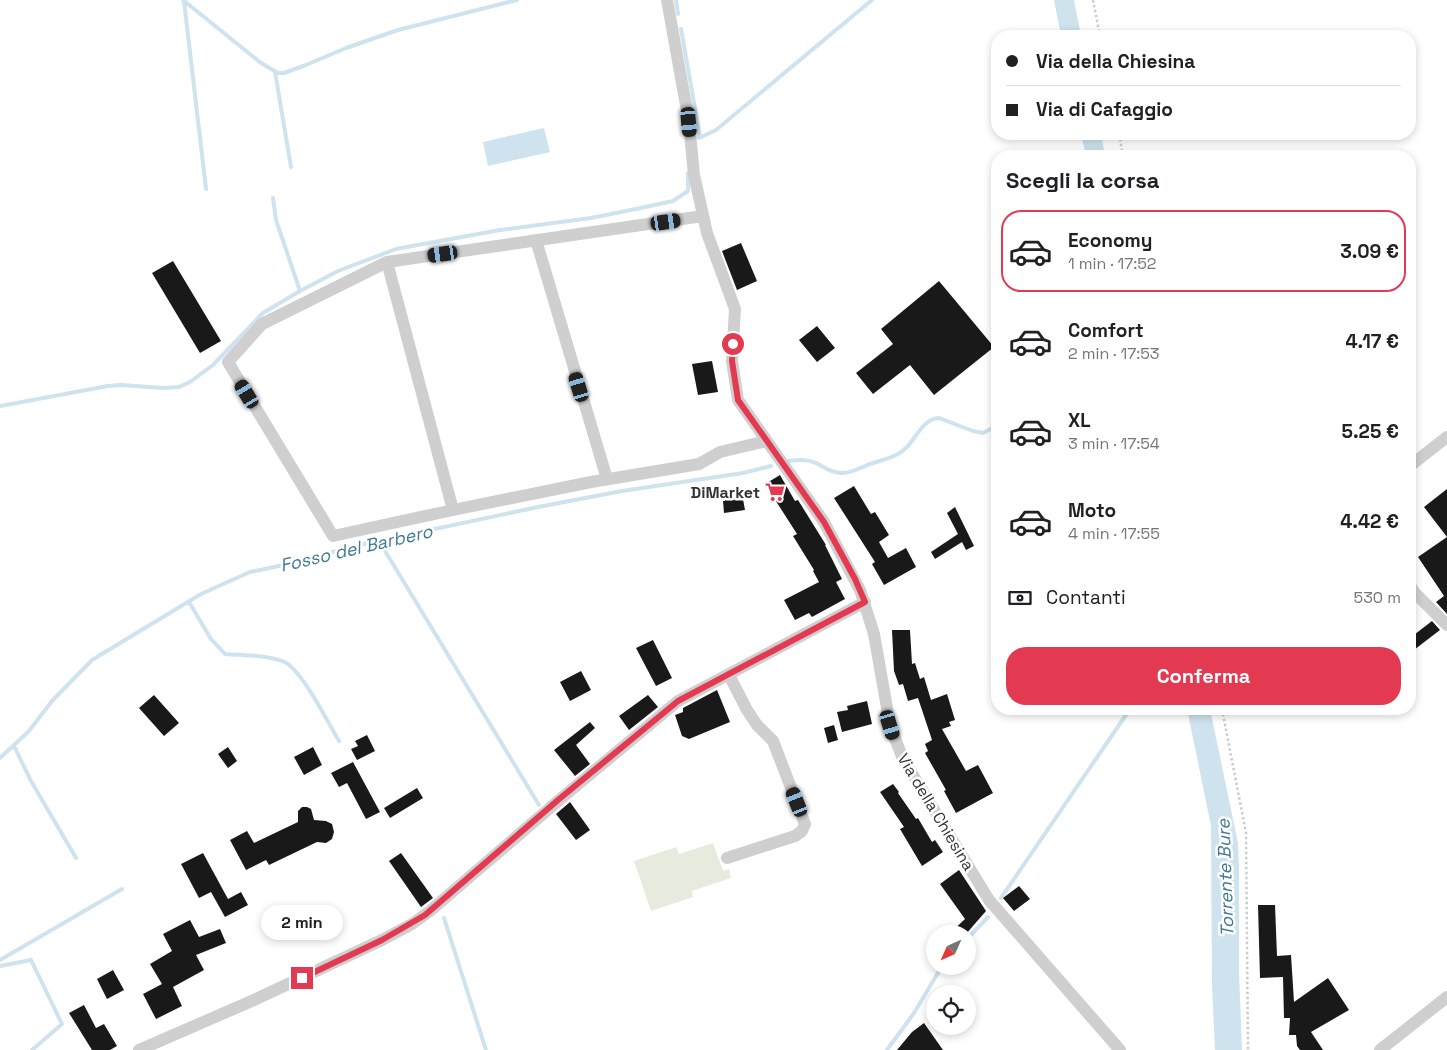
<!DOCTYPE html>
<html lang="it">
<meta charset="utf-8">
<style>
:root{--surface:#fff;--page:#f6f6f6;--text:#202124;--muted:#757577;--line:#e0e0e0;--accent:#e33a52}
body{margin:0;font-family:"Space Grotesk",sans-serif;background:var(--page);color:var(--text);height:100vh;display:flex;flex-direction:column;font-size:19px;white-space:nowrap}
*{box-sizing:border-box;margin:0}
p{font-size:16px;color:var(--muted)}
.icon{flex:none;width:28px;height:28px;fill:none;stroke:currentColor;stroke-width:2;stroke-linecap:round;stroke-linejoin:round}
.map{position:relative;flex:1;overflow:hidden}
.panel{position:absolute;left:991px;top:150px;width:425px;height:565px;display:flex;flex-direction:column;background:var(--surface);border-radius:20px;box-shadow:0 2px 8px #0003}
.panel>*{flex:none}
.top-card{position:absolute;left:991px;top:30px;width:425px;height:110px;border-radius:20px;box-shadow:0 2px 8px #0003;display:grid;align-content:center;height:110px;padding:0 15px;background:var(--surface)}
.needle{width:32px;rotate:225deg}
.controls{position:absolute;left:926px;top:925px;display:grid;gap:10px}
.controls a{display:grid;place-items:center;width:50px;height:50px;border-radius:50%;background:var(--surface);box-shadow:0 2px 8px #0003;font-size:25px}
.end{position:absolute;width:22px;height:22px;margin:-11px;border:6px solid #e33a52;background:#fff;box-shadow:0 0 0 2px #fff}
.from{border-radius:50%}
.bubble{position:absolute;height:35px;border-radius:18px;background:var(--surface);box-shadow:0 2px 8px #0003;font-size:16px;font-weight:700;line-height:35px;text-align:center}
.car{position:absolute;width:15px;height:30px;margin:-15px -8px;border-radius:6px;box-shadow:0 0 4px 1px #0007;background:linear-gradient(#222 24%,#8ab4d8 0 40%,#222 0 76%,#8ab4d8 0 86%,#222 0)}
.top-card b{display:flex;align-items:center;gap:18px;height:48px;font-size:19px}
.top-card b+b{border-top:1px solid var(--line)}
.top-card i{width:12px;height:12px;background:var(--text)}
ul{padding:0;list-style:none}
li{display:flex;align-items:center;gap:15px;height:82px;margin:0 10px 8px;padding:0 5px;border:2px solid transparent;border-radius:20px}
li div{flex:1}
li b{display:block;font-size:19px}
li em{font-style:normal;font-weight:700}
li.current{border-color:var(--accent)}
li>.icon{width:45px;height:45px;stroke-width:1.5}
h2{padding:0 15px;font-size:22px;line-height:60px}
.pay{display:flex;align-items:center;gap:12px;height:55px;padding:0 15px;font-size:19px}
.pay p{margin-inline-start:auto}
.button{display:flex;gap:10px;margin-top:auto;padding:10px 15px}
.button a{flex:1;height:58px;border-radius:20px;background:var(--accent);color:#fff;font-size:20px;font-weight:700;line-height:58px;text-align:center}
.map>svg:first-child{display:block}
.green{fill:#e6ebde}
.water{fill:#cee3ed}
.lines{fill:none;stroke-linecap:round;stroke-linejoin:round}
.stream{stroke:#cee3ed;stroke-width:4}
.building{fill:#191919}
.path{stroke:#ccc;stroke-width:2.5;stroke-dasharray:2.5 2.5;stroke-linecap:butt}
.minor{stroke:#cfcfcf;stroke-width:12}
.route{stroke:#e33a52;stroke-width:6}
.labels{text-anchor:middle;dominant-baseline:central;stroke-width:5;stroke-linejoin:round;paint-order:stroke}
.poi-label{font-size:16px;font-weight:bold;fill:#323232;stroke:#fff;text-anchor:end}
.street-label{font-size:16px;fill:#323232;stroke:#fff}
.water-label{font-size:18px;font-style:italic;fill:#407994;stroke:#fff}
</style>
<div class="map">
<svg width="1447" height="1050" viewBox="0 0 1447 1050">
<rect width="100%" height="100%" fill="#fff"/>
<!-- green -->
<path class="green" d="M 713,843 L 723,871 L 729,869 L 731,878 L 692,891 L 693,897 L 651,911 L 634,861 L 676,847 L 679,854 Z"/>
<!-- water -->
<path class="water" d="M 1054,0 L 1074,0 L 1081,36 L 1061,36 Z
M 544,128 L 550,152 L 488,166 L 483,142 Z
M 1081,134 L 1101,134 L 1105,156 L 1086,156 Z
M 1187,709 L 1210,709 L 1238,843 L 1239,866 L 1239,972 L 1242,1050 L 1215,1050 L 1212,986 L 1211,826 Z"/>
<g class="lines">
<!-- stream -->
<path class="stream" d="M 183,0 L 261,63 L 278,73 L 284,73 L 306,65 L 346,48 L 398,30 L 517,0
M 676,0 L 678,14
M 184,1 L 206,189
M 681,29 L 700,137
M 275,72 L 291,167
M 699,138 L 716,130 L 872,0
M 273,198 L 276,220 L 300,291
M 0,406 L 108,386 L 121,385 L 163,388 L 179,387 L 190,382 L 213,365 L 263,313 L 300,291 L 338,271 L 396,249 L 500,230 L 591,218 L 636,209 L 673,201 L 688,191 L 688,173
M 789,461 C 798,460 807,459 816,463 C 824,467 831,473 841,473 C 851,474 861,467 870,464 C 879,461 888,459 896,455 C 914,448 919,419 939,418 L 973,431 L 983,433 L 998,425
M 379,541 L 539,805
M 189,602 L 211,639 L 225,654 C 241,655 276,655 288,664 C 306,678 327,721 339,741
M 14,746 L 31,781 L 76,858
M 0,758 L 29,731 L 52,701 L 92,660 L 201,594 L 250,572 L 279,566 L 364,544 L 538,507 L 622,491 L 743,473 L 771,466
M 1001,898 L 1130,709
M 444,918 L 486,1050
M 968,938 L 988,917
M 0,960 L 122,889
M 0,966 L 31,960 L 62,1024 L 32,1050
M 887,1050 L 914,1013 L 942,966"/>
</g>
<!-- building -->
<path class="building" d="M 741,243 L 757,281 L 737,290 L 722,251 Z
M 173,261 L 221,341 L 200,353 L 152,273 Z
M 939,281 L 994,347 L 934,395 L 910,365 L 873,394 L 856,373 L 893,344 L 881,329 Z
M 817,326 L 835,348 L 817,362 L 799,340 Z
M 712,361 L 718,392 L 698,395 L 692,364 Z
M 780,475 L 795,501 L 798,500 L 826,545 L 825,545 L 842,579 L 836,582 L 845,599 L 812,617 L 809,613 L 795,620 L 784,600 L 819,582 L 813,571 L 814,570 L 793,536 L 797,534 L 765,484 Z
M 854,486 L 871,514 L 875,512 L 889,535 L 879,542 L 888,558 L 906,548 L 916,567 L 884,585 L 872,564 L 875,562 L 834,498 Z
M 1447,489 L 1447,537 L 1424,507 Z
M 738,492 L 738,499 L 743,499 L 745,510 L 724,513 L 723,501 L 725,501 L 724,494 Z
M 955,507 L 974,546 L 966,550 L 962,542 L 935,559 L 931,552 L 958,534 L 947,513 Z
M 1447,537 L 1447,614 L 1436,602 L 1444,596 L 1418,557 Z
M 1432,621 L 1440,630 L 1410,653 L 1410,638 Z
M 892,630 L 910,630 L 912,664 L 915,663 L 920,679 L 924,677 L 931,700 L 947,694 L 955,720 L 949,722 L 951,726 L 942,729 L 966,771 L 978,765 L 993,793 L 956,813 L 944,791 L 946,790 L 925,753 L 928,751 L 925,744 L 932,740 L 918,698 L 908,701 L 903,684 L 899,685 L 894,671 Z
M 653,640 L 672,678 L 656,686 L 636,648 Z
M 581,671 L 591,690 L 570,701 L 560,682 Z
M 717,690 L 730,722 L 689,739 L 682,736 L 675,715 L 683,712 L 683,708 Z
M 154,695 L 179,723 L 164,736 L 139,708 Z
M 648,695 L 658,707 L 629,730 L 619,716 Z
M 867,701 L 872,724 L 842,732 L 837,712 L 848,710 L 847,706 Z
M 590,722 L 595,728 L 576,745 L 590,764 L 575,776 L 554,750 Z
M 834,725 L 838,740 L 828,743 L 824,728 Z
M 367,735 L 375,751 L 357,760 L 351,749 L 358,746 L 355,741 Z
M 228,747 L 237,761 L 228,768 L 218,754 Z
M 313,747 L 322,765 L 304,775 L 294,757 Z
M 353,762 L 380,812 L 366,819 L 347,783 L 339,787 L 331,773 Z
M 893,784 L 899,792 L 898,793 L 916,819 L 918,818 L 932,842 L 935,840 L 943,852 L 922,866 L 900,829 L 904,827 L 880,792 Z
M 417,788 L 423,798 L 390,818 L 384,808 Z
M 570,802 L 590,830 L 576,840 L 556,814 Z
M 302,807 L 307,807 L 311,809 L 314,820 L 326,821 L 332,824 L 334,832 L 332,839 L 326,843 L 317,842 L 269,865 L 266,860 L 246,870 L 230,840 L 247,831 L 254,843 L 298,822 L 298,811 Z
M 203,853 L 228,899 L 241,892 L 248,905 L 225,917 L 211,892 L 199,898 L 181,864 Z
M 401,853 L 433,898 L 421,907 L 389,861 Z
M 959,870 L 986,911 L 966,934 L 949,934 L 965,919 L 940,884 Z
M 1019,886 L 1030,899 L 1014,911 L 1003,898 Z
M 1258,905 L 1275,905 L 1277,956 L 1291,955 L 1294,1002 L 1328,978 L 1349,1010 L 1311,1032 L 1323,1050 L 1300,1050 L 1297,1046 L 1296,1035 L 1289,1035 L 1290,1018 L 1284,1018 L 1283,977 L 1260,978 Z
M 190,920 L 199,937 L 220,929 L 226,943 L 196,955 L 204,970 L 173,987 L 182,1006 L 156,1019 L 143,994 L 162,984 L 150,964 L 172,951 L 163,934 Z
M 113,970 L 124,990 L 107,999 L 97,979 Z
M 84,1005 L 96,1028 L 104,1024 L 117,1046 L 110,1050 L 92,1050 L 69,1013 Z
M 924,1023 L 943,1050 L 897,1050 L 912,1032 Z"/>
<g class="lines">
<!-- path -->
<path class="path" d="M 1093,0 L 1100,36
M 1119,134 L 1123,156
M 1222,709 L 1246,833 L 1248,1050"/>
<!-- minor -->
<path class="minor" d="M 667,0 L 689,122 L 694,175 L 707,233 L 735,309 L 732,361 L 738,400 L 824,522 L 860,590 L 874,634 L 890,725 L 903,759 L 989,900 L 1120,1050
M 703,216 L 387,262 L 262,324 L 228,362 L 333,536 L 453,510 L 591,482 L 699,464 L 720,452 L 767,441
M 536,240 L 607,479
M 387,262 L 453,510
M 1410,466 L 1447,437
M 1410,585 L 1414,592 L 1447,625
M 727,858 L 795,836 L 802,831 L 805,824 L 773,741 L 757,725 L 747,710 L 729,675
M 139,1050 L 254,1000 L 382,940 L 412,924 L 430,911 L 558,801 L 678,701 L 865,602
M 1380,1050 L 1447,997"/>
</g>
<g class="lines">
<!-- route -->
<path class="route" d="M 302,978 L 382,940 L 425,915 L 558,800 L 678,701 L 865,602 L 855,579 L 824,522 L 738,400 L 732,361 L 733,344"/>
</g>
<!-- icons -->
<defs>
<symbol id="supermarket-bare" viewBox="-9 -9 18 18"><path d="M-6-5.5h2.5l.6 2H6L4.5 2H-2.5L-4.4-4H-6ZM-1.5 3.2a1.3 1.3 0 1 0 .1 0ZM3 3.2a1.3 1.3 0 1 0 .1 0Z" fill="#e33a52" stroke="#fff" stroke-width="2.5" paint-order="stroke"/></symbol>
</defs>
<g fill-rule="evenodd">
<use href="#supermarket-bare" x="761" y="478" width="28" height="28"/>
</g>
<g class="labels">
<!-- poi labels -->
<g class="poi-label">
<text x="760" y="492">DiMarket</text>
</g>
<!-- street labels -->
<g class="street-label">
<text transform="translate(936 812) rotate(59)">Via della Chiesina</text>
</g>
<!-- water labels -->
<g class="water-label">
<text transform="translate(356 548) rotate(-13)">Fosso del Barbero</text>
<text transform="translate(1225 878) rotate(-92)">Torrente Bure</text>
</g>
</g>
</svg>
<div class="controls">
<a><svg class="needle" viewBox="-14 -14 28 28"><path d="M0-13l5 13h-10z" fill="#e53935"/><path d="M0 13l5-13h-10z" fill="#757577"/></svg></a>
<a><svg class="icon" aria-label="locate" viewBox="0 0 24 24"><circle cx="12" cy="12" r="6"/><path d="M12 2v4M12 18v4M2 12h4M18 12h4"/></svg></a>
</div>
<i class="end from" style="left:733px;top:344px"></i>
<i class="end" style="left:302px;top:978px"></i>
<div class="bubble" style="left:261px;top:905px;width:82px">2 min</div>
<i class="car" style="left:689px;top:122px;rotate:175deg"></i>
<i class="car" style="left:666px;top:222px;rotate:82deg"></i>
<i class="car" style="left:443px;top:254px;rotate:262deg"></i>
<i class="car" style="left:579px;top:387px;rotate:343deg"></i>
<i class="car" style="left:247px;top:394px;rotate:329deg"></i>
<i class="car" style="left:890px;top:725px;rotate:163deg"></i>
<i class="car" style="left:797px;top:802px;rotate:338deg"></i>
<div class="top-card">
<b><i class="from"></i>Via della Chiesina</b>
<b><i></i>Via di Cafaggio</b>
</div>
<section class="panel">
<h2>Scegli la corsa</h2>
<ul>
<li class="current"><svg class="icon" aria-label="car" viewBox="0 0 24 24"><path d="M5 17H2v-5l4-1 3-4h7l3 4 3 1v5h-3M9 17h6M6 11h13"/><circle cx="7" cy="17" r="2"/><circle cx="17" cy="17" r="2"/></svg><div><b>Economy</b><p>1 min · 17:52</p></div><em>3.09 €</em></li>
<li><svg class="icon" aria-label="car" viewBox="0 0 24 24"><path d="M5 17H2v-5l4-1 3-4h7l3 4 3 1v5h-3M9 17h6M6 11h13"/><circle cx="7" cy="17" r="2"/><circle cx="17" cy="17" r="2"/></svg><div><b>Comfort</b><p>2 min · 17:53</p></div><em>4.17 €</em></li>
<li><svg class="icon" aria-label="car" viewBox="0 0 24 24"><path d="M5 17H2v-5l4-1 3-4h7l3 4 3 1v5h-3M9 17h6M6 11h13"/><circle cx="7" cy="17" r="2"/><circle cx="17" cy="17" r="2"/></svg><div><b>XL</b><p>3 min · 17:54</p></div><em>5.25 €</em></li>
<li><svg class="icon" aria-label="car" viewBox="0 0 24 24"><path d="M5 17H2v-5l4-1 3-4h7l3 4 3 1v5h-3M9 17h6M6 11h13"/><circle cx="7" cy="17" r="2"/><circle cx="17" cy="17" r="2"/></svg><div><b>Moto</b><p>4 min · 17:55</p></div><em>4.42 €</em></li>
</ul>
<div class="pay"><svg class="icon" aria-label="cash" viewBox="0 0 24 24"><path d="M3 7h18v10H3z"/><circle cx="12" cy="12" r="2"/></svg>Contanti<p>530 m</p></div>
<div class="button"><a>Conferma</a></div>
</section>
</div>
